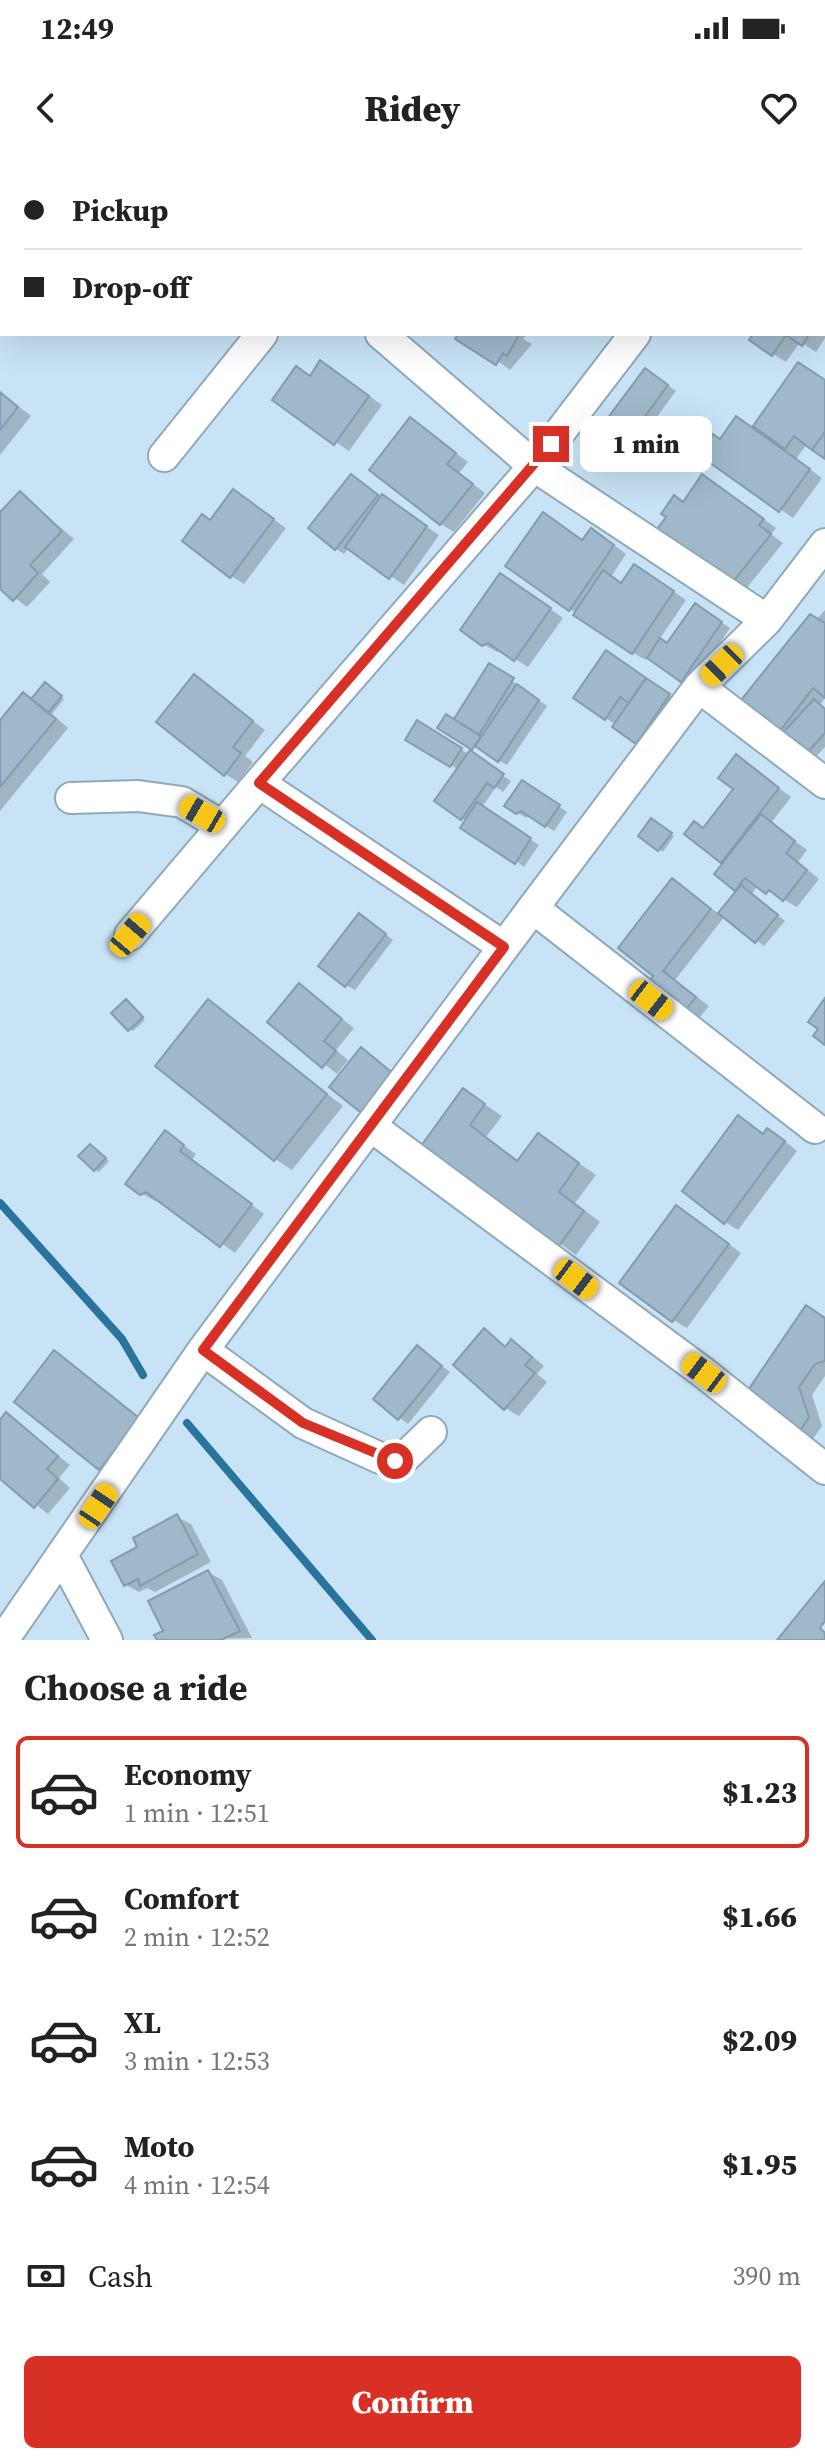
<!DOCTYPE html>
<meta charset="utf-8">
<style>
:root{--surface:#fff;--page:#f2f2f2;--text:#222;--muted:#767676;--line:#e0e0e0;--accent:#d93025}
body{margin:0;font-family:"Source Serif 4",serif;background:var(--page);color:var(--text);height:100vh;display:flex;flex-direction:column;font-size:30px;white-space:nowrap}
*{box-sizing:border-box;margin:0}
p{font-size:26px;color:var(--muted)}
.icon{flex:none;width:44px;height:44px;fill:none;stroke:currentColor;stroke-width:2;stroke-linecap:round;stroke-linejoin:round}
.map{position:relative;height:1480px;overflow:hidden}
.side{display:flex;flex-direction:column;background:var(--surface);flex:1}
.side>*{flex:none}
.top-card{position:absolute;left:0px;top:0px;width:826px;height:176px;box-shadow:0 8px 32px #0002;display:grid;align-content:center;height:176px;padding:0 24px;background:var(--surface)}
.end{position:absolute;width:36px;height:36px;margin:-18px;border:10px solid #d93025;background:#fff;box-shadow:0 0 0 4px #fff}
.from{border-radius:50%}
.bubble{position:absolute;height:56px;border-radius:12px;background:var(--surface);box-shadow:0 8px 32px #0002;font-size:26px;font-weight:800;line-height:56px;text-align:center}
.car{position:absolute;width:24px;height:48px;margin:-24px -12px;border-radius:10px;box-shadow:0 0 6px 2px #0007;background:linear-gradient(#f5c518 24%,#345 0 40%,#f5c518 0 76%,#345 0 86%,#f5c518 0)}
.top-card b{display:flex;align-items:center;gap:28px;height:76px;font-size:30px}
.top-card b+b{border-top:2px solid var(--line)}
.top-card i{width:20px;height:20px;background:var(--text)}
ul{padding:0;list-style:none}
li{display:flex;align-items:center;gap:24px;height:112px;margin:0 16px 12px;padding:0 8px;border:4px solid transparent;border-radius:12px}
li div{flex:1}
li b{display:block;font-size:30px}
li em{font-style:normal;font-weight:800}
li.selected{border-color:var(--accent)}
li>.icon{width:72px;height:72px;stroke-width:1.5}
h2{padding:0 24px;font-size:36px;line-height:96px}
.pay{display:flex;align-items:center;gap:20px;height:88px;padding:0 24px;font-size:30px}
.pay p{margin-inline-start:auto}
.action{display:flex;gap:16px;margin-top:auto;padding:16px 24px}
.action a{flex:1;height:92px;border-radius:12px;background:var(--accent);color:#fff;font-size:32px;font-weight:800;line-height:92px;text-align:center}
.status{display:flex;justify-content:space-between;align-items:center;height:56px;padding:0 40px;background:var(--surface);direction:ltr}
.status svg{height:22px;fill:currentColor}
header{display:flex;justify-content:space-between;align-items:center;height:104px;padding:0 24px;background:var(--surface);font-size:36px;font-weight:800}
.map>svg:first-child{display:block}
.shadow{fill:#0003}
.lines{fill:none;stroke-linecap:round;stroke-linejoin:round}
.stream{stroke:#28749c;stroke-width:8}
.building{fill:#9fb9cb;stroke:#839cae;stroke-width:2}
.minor-casing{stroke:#8fa9bb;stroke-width:34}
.minor{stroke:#fff;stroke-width:30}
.route{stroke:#d93025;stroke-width:10}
</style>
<div class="status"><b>12:49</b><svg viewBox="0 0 49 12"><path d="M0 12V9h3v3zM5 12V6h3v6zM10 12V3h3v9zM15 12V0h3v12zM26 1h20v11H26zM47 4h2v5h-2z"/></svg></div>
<header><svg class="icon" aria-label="back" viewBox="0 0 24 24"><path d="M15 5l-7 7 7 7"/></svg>Ridey<svg class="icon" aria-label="heart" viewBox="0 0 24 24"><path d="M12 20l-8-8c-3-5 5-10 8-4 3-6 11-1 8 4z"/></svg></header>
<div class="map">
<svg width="825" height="1480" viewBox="0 0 825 1480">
<rect width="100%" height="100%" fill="#c8e3f6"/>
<!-- shadow -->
<path class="shadow" d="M 246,0 L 401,0 L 244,2 Z
M 549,0 L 618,0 L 616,2 Z
M 660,0 L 711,0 L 709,2 Z
M 825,159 L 825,178 L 816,192 L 800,182 L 786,202 L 773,194 L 756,174 L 824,174 Z
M 461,174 L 527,174 L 523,179 L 532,184 L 510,210 Z
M 799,204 L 825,221 L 825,296 L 807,284 L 796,299 L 822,318 L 793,358 L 701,294 L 721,281 L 753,269 Z
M 334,211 L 382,245 L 349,291 L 275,240 L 311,217 Z
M 654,215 L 676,231 L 634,288 L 625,283 Z
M 0,232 L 31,256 L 0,295 Z
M 411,260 L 468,302 L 459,313 L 485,333 L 454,372 L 441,364 Z
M 361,322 L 439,375 L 404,425 L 349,388 L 344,394 L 336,389 Z
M 716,325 L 776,368 L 771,374 L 783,383 L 746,429 L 733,422 L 684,343 Z
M 234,332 L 286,368 L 244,424 L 231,416 L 211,362 Z
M 20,333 L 74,379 L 42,414 L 50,422 L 27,447 L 0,426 L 0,355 Z
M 604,378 L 626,394 L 611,417 L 623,424 L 648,414 L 686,440 L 659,480 L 668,485 L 704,451 L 730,468 L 691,525 L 648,497 L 646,500 L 633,493 L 570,449 L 583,381 Z
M 514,423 L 563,458 L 528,507 L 501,490 L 497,492 L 483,484 Z
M 825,450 L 825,538 L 820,545 L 825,548 L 825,587 L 812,601 L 781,569 L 811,456 L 818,458 Z
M 616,498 L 677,541 L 645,587 L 606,558 Z
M 490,505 L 547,546 L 507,605 L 440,567 L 455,562 Z
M 194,516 L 265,570 L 245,596 L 253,602 L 238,622 L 225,614 Z
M 49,527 L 64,539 L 52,554 L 68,568 L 0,651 L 0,563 L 24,534 L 33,540 Z
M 418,562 L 511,621 L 503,632 L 496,627 L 482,647 L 539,685 L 524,707 L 462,658 L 459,610 L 408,579 Z
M 737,597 L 791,637 L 771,663 L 807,690 L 798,702 L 819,719 L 797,747 L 758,725 L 752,734 L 785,761 L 764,786 L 725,756 L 675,820 L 709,846 L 699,858 L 686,850 L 656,816 L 673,721 L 719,754 L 739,731 L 717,714 L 725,703 L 687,674 L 705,670 L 736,629 Z
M 531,627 L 567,652 L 554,671 L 530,655 L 526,658 L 517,652 Z
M 652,661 L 674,676 L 663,692 L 641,676 Z
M 368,760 L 393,780 L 355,830 L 346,825 Z
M 299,826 L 354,868 L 336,890 L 348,900 L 337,914 L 270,861 Z
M 208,842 L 343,946 L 292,1010 L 275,999 Z
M 130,844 L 145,860 L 133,871 L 129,869 Z
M 464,930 L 502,956 L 486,977 L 519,1001 L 538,975 L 596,1015 L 575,1043 L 600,1062 L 576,1095 L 424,986 Z
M 739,958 L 764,975 L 781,978 L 797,991 L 738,1070 L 725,1062 Z
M 178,981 L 196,994 L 192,1000 L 264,1054 L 235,1093 L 160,1039 L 155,1041 L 141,1033 Z
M 94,988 L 109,1001 L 99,1012 L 95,1010 Z
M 690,1055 L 741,1093 L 687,1168 L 673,1160 Z
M 825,1159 L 825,1216 L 812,1235 L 822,1266 L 812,1280 L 747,1236 Z
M 484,1171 L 507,1187 L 512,1182 L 525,1190 L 544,1206 L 537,1214 L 547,1222 L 519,1256 L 505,1248 Z
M 417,1187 L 450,1212 L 408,1264 L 375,1239 Z
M 55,1193 L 152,1267 L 113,1316 L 100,1308 Z
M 7,1255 L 70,1305 L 59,1318 L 70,1328 L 48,1354 L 0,1316 L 0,1263 Z
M 177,1357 L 191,1364 L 211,1402 L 155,1432 L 147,1428 L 139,1432 L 126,1425 L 140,1387 Z
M 208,1412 L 222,1420 L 252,1478 L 159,1480 Z"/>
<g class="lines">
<!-- stream -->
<path class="stream" d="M 0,1043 L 122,1179 L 143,1215
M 187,1263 L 372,1480"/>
</g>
<!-- building -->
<path class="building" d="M 458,174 L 518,174 L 519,175 L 507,196 L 503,193 L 496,205 L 455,179 Z
M 753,174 L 809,174 L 802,186 L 786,175 L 772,196 L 749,180 Z
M 320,200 L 369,236 L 334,285 L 272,240 L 296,206 L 310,216 Z
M 798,202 L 825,220 L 825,272 L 812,290 L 794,276 L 785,289 L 753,266 Z
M 645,208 L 668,225 L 624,285 L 601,267 Z
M 0,232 L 18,247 L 0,270 Z
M 736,256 L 810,309 L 779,352 L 699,295 L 713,274 L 720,279 Z
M 410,257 L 456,293 L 447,304 L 473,324 L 440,365 L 369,310 Z
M 825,272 L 825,299 L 812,290 Z
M 351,314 L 378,335 L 335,390 L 308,368 Z
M 702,314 L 764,359 L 759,365 L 771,374 L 732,423 L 657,369 L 666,357 L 661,354 L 674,335 L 683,342 Z
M 233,329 L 274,359 L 230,418 L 182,381 L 202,354 L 210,360 Z
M 20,331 L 62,371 L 30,405 L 38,413 L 13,441 L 0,429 L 0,352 Z
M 382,334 L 427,366 L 389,419 L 345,387 Z
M 543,352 L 582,380 L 591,368 L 614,385 L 569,451 L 505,406 Z
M 634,404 L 674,431 L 632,494 L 573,455 L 603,410 L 621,423 Z
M 500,413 L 551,448 L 514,501 L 488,483 L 482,486 L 460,470 Z
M 695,443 L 722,462 L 681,522 L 647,498 L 660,478 L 667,483 Z
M 810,454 L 825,463 L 825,538 L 813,528 L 780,571 L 741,540 Z
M 606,490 L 646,518 L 629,543 L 620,537 L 605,560 L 573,538 Z
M 489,503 L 514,518 L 479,575 L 454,559 Z
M 194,514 L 253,561 L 233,587 L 241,593 L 224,616 L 156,562 Z
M 646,518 L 670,534 L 636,584 L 612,567 Z
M 45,522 L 62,536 L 48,553 L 31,539 Z
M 517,524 L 539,540 L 498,602 L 475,586 Z
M 23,532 L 56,559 L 0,627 L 0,560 Z
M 814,539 L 825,549 L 825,573 L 802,598 L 779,577 Z
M 446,554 L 481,576 L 472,590 L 437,568 Z
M 417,560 L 462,588 L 450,607 L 405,580 Z
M 470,590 L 504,614 L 494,628 L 487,623 L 461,660 L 434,641 Z
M 736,594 L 779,628 L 721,703 L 684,674 L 694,661 L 703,668 L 733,629 L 718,618 Z
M 522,620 L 560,645 L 545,667 L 521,651 L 516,654 L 504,646 Z
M 477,642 L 531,678 L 515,704 L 460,668 Z
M 761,654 L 795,681 L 786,693 L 807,710 L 783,741 L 769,730 L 766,734 L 745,718 L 735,731 L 714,714 Z
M 651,658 L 672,673 L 658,691 L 638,676 Z
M 672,718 L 711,749 L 663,811 L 696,837 L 685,851 L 648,823 L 653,816 L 618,788 Z
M 741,725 L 778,755 L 755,783 L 718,753 Z
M 359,753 L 386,774 L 345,827 L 318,806 Z
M 299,823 L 342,859 L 324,881 L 336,891 L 322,908 L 267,862 Z
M 825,838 L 825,885 L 813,876 L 818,869 L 808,862 Z
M 126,839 L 143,857 L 128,871 L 111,853 Z
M 208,839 L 327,934 L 274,1001 L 155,906 Z
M 361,887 L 396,916 L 364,955 L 329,927 Z
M 463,928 L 485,944 L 470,965 L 517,1001 L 538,973 L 579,1003 L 559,1032 L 584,1051 L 558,1087 L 421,986 Z
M 738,955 L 763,974 L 767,968 L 785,981 L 724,1064 L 682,1031 Z
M 165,970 L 184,985 L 180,991 L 252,1044 L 220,1087 L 146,1032 L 140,1035 L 125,1024 Z
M 90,984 L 106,998 L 94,1011 L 78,996 Z
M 676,1045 L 729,1084 L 672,1162 L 619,1123 Z
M 806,1145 L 825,1158 L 825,1201 L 815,1204 L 799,1227 L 809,1257 L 798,1274 L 744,1236 Z
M 484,1168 L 505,1187 L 511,1179 L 532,1197 L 525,1205 L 535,1213 L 504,1250 L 453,1205 Z
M 417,1185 L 442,1206 L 398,1260 L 373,1239 Z
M 54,1190 L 139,1258 L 99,1310 L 14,1242 Z
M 6,1252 L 58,1296 L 47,1309 L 58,1319 L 34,1348 L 0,1319 L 0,1260 Z
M 177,1354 L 198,1394 L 140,1426 L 138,1419 L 124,1426 L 111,1401 L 137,1387 L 133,1378 Z
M 208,1410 L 240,1471 L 221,1480 L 157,1480 L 154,1475 L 163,1471 L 148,1441 Z
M 825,1421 L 825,1461 L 820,1468 L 825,1473 L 825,1480 L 777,1480 Z"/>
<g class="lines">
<defs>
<path id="minor" d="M 409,2 L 410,0
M 767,2 L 768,0
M 381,174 L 534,306 L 767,460
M 164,296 L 262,174
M 699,527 L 825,623
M 71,638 L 138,636 L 182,642 L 222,666
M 533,748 L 815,968
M 130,775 L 259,623
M 504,787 L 259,623 L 534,306 L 635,174
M 372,967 L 704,1213 L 825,1309
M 203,1190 L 303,1263 L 380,1298 L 395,1301 L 405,1297 L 431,1272
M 63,1397 L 107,1480
M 3,1480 L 203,1190 L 533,748 L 699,527 L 767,460 L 825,384"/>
</defs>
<!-- minor casing -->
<use href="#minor" class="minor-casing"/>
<!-- minor -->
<use href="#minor" class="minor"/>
</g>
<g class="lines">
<!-- route -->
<path class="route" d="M 395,1301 L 303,1263 L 203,1190 L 504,787 L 259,623 L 551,284"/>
</g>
</svg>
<i class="end from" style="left:395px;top:1301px"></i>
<i class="end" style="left:551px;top:284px"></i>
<div class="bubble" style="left:580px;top:256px;width:132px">1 min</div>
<i class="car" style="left:722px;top:505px;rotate:226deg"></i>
<i class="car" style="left:202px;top:654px;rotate:300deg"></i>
<i class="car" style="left:130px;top:775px;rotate:40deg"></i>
<i class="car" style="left:651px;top:840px;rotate:128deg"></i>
<i class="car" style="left:576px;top:1119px;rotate:127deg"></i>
<i class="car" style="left:704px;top:1213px;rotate:307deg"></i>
<i class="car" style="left:98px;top:1346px;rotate:34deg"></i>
<div class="top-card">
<b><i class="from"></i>Pickup</b>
<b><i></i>Drop-off</b>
</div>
</div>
<section class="side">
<h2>Choose a ride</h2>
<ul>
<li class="selected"><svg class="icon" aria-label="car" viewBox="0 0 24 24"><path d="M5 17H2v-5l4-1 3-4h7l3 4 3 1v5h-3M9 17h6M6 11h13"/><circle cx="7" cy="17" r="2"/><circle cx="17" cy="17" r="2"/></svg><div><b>Economy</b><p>1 min · 12:51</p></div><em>$1.23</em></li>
<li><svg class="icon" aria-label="car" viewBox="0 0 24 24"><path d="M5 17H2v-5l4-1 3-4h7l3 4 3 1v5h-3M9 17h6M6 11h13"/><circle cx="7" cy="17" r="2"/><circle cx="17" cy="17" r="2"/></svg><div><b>Comfort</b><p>2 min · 12:52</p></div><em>$1.66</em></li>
<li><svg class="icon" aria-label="car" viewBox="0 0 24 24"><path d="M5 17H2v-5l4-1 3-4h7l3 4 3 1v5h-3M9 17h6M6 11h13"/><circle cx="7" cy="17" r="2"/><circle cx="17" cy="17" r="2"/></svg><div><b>XL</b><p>3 min · 12:53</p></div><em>$2.09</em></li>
<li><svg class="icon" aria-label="car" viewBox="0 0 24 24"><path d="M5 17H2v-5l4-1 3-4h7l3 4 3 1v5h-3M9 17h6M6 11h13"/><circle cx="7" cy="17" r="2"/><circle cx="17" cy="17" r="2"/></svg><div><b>Moto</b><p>4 min · 12:54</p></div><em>$1.95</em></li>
</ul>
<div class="pay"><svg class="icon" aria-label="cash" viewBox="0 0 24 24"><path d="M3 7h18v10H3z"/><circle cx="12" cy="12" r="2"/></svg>Cash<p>390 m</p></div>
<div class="action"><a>Confirm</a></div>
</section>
